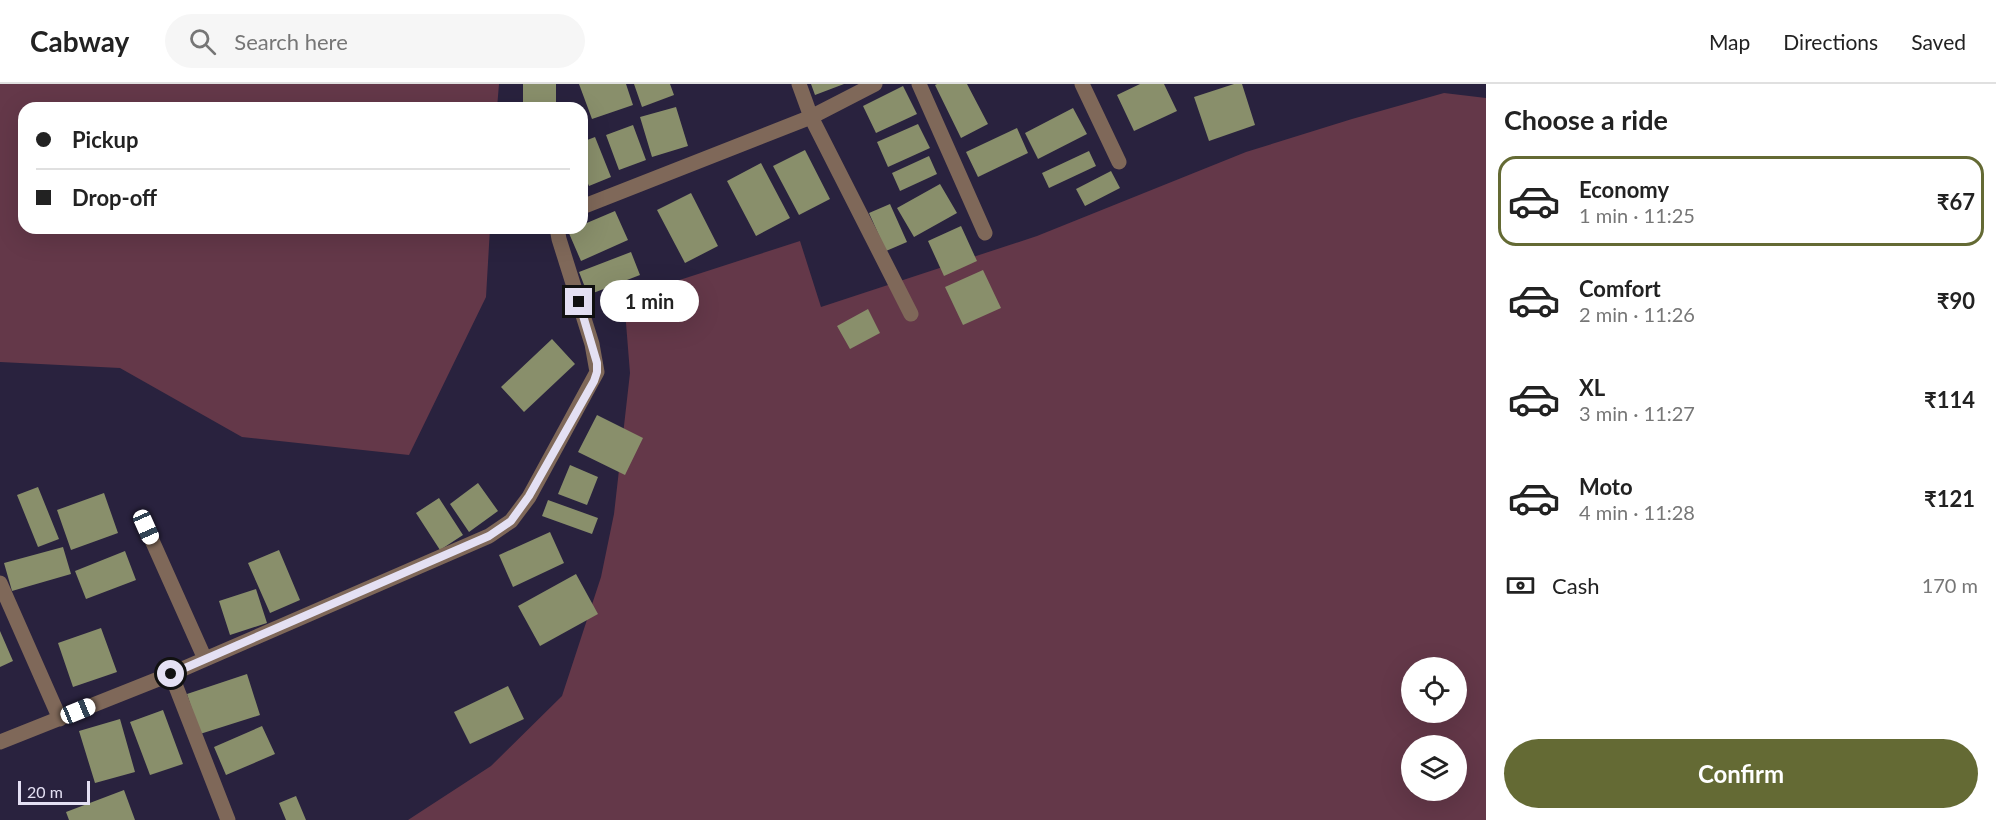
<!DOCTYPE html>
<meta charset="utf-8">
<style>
:root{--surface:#fff;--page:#f6f6f6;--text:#222;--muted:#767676;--line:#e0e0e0;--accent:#646a34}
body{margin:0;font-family:Lato,sans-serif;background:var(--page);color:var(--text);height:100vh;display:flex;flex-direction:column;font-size:22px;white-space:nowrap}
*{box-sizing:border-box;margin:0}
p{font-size:20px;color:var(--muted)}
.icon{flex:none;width:33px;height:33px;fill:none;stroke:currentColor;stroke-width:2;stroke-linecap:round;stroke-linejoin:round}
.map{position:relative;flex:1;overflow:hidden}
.panel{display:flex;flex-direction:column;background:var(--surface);width:510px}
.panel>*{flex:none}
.banner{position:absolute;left:18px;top:18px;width:570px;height:132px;border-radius:18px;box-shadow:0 6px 24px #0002;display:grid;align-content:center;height:132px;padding:0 18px;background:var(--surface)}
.fabs{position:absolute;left:1401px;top:573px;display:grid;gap:12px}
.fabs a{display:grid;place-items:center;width:66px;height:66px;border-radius:50%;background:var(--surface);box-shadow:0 6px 24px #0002;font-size:30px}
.scale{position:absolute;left:18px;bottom:15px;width:72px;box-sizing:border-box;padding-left:6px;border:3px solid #e4e0f3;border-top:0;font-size:16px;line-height:21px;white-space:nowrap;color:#e4e0f3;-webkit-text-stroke:4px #29223e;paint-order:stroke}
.end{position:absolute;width:27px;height:27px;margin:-14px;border:8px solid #e4e0f3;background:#111;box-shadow:0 0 0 3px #111}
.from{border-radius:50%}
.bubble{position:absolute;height:42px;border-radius:21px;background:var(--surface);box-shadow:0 6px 24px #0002;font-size:20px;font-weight:700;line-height:42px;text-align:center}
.car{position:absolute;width:18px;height:36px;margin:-18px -9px;border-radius:8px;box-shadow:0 0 4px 2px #0007;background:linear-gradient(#fff 24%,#345 0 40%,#fff 0 76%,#345 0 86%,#fff 0)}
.banner b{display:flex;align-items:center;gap:21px;height:57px;font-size:22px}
.banner b+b{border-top:2px solid var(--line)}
.banner i{width:15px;height:15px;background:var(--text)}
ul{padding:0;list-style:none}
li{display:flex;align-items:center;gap:18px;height:90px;margin:0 12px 9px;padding:0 6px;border:3px solid transparent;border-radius:18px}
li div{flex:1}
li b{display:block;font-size:22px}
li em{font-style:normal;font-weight:700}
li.active{border-color:var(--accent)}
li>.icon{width:54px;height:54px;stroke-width:1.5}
h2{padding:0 18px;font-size:27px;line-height:72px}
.pay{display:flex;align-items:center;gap:15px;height:66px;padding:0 18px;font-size:22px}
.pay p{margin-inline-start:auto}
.action{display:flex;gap:12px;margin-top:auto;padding:12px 18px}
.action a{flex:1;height:69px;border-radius:36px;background:var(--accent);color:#fff;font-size:24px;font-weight:700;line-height:69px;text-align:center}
header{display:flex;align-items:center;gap:36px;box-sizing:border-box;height:84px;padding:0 30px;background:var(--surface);border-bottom:2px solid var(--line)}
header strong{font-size:28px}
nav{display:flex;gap:33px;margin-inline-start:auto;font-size:21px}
.search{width:420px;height:54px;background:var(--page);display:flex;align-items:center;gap:15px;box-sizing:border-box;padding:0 21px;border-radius:33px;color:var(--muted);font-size:22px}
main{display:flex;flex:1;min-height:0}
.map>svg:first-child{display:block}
.green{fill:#643849;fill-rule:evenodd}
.building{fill:#898f6b}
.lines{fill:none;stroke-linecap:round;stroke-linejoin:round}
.minor{stroke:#7f6859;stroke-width:15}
.route{stroke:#e4e0f3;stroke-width:8}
</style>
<header>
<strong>Cabway</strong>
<div class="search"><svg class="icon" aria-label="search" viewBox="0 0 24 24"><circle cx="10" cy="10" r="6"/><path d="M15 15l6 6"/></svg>Search here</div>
<nav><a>Map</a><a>Directions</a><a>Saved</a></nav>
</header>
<main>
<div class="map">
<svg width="1486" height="736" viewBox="0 0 1486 736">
<rect width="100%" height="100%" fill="#29223e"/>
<!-- green -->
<path class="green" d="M 0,0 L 499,0 L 497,24 L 24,24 L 24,144 L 490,144 L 486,213 L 409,371 L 242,353 L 120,284 L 0,278 Z
M 1444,9 L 1486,14 L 1486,736 L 408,736 L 491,682 L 562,612 L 601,493 L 614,430 L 630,289 L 624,214 L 800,157 L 821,223 L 1037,152 L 1246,68 L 1352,35 ZM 1412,584 L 1456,584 L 1456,628 L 1412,628 ZM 1412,662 L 1456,662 L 1456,706 L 1412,706 Z"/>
<!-- building -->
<path class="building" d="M 523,0 L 556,0 L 556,24 L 523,24 Z
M 579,0 L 626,0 L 633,21 L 592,35 Z
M 634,0 L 670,0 L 674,11 L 642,23 Z
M 811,0 L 844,0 L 815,11 Z
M 937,0 L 967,0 L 988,40 L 961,54 L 935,1 Z
M 1140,0 L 1164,0 L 1177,27 L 1134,47 L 1117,11 Z
M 1234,0 L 1242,0 L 1255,41 L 1209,57 L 1194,13 Z
M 903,2 L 917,30 L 876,49 L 863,22 Z
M 676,23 L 688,62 L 652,73 L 640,33 Z
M 1073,24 L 1087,50 L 1038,75 L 1025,49 Z
M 918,40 L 930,64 L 888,83 L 877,58 Z
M 633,41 L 646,76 L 619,86 L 606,51 Z
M 1017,44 L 1028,69 L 978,93 L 966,68 Z
M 595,53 L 611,93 L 589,102 L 582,86 L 582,58 Z
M 805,66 L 830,115 L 799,131 L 773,82 Z
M 1089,67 L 1096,82 L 1049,104 L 1042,89 Z
M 929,72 L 937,90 L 900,107 L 892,89 Z
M 761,79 L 790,134 L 756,152 L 727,97 Z
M 1111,87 L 1120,104 L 1085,122 L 1076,105 Z
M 940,100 L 957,129 L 914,153 L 897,124 Z
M 691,109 L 718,162 L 685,179 L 657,126 Z
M 890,120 L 907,158 L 886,167 L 869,129 Z
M 615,127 L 628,156 L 581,177 L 568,147 L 582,144 L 582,141 Z
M 961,142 L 977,177 L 944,192 L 928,157 Z
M 631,168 L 640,191 L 588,211 L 579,188 Z
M 983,186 L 1001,224 L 963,241 L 945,203 Z
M 868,225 L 880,249 L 850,265 L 837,242 Z
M 552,255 L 575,280 L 524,328 L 501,303 Z
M 597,331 L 643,354 L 625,391 L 578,368 Z
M 570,381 L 598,393 L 587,421 L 558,410 Z
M 478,399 L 498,427 L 469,448 L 450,420 Z
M 38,403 L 59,455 L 38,463 L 17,411 Z
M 104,409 L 118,449 L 71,466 L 57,426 Z
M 439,414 L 463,451 L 440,466 L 416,429 Z
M 548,416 L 598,434 L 592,450 L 542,432 Z
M 550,448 L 564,479 L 513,503 L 499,471 Z
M 63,463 L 71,490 L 12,507 L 4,479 Z
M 279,466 L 300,516 L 270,529 L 248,479 Z
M 125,467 L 136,496 L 86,515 L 75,487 Z
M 576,490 L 598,530 L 540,562 L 518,522 Z
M 256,505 L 267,539 L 230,551 L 219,517 Z
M 101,544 L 117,588 L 73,603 L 58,559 Z
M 0,547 L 13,577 L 0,583 Z
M 247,590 L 260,631 L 200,650 L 187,610 Z
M 508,602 L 524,635 L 470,660 L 454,628 Z
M 163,626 L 183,680 L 150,691 L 130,638 Z
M 120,635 L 135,688 L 95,699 L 79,647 Z
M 262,642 L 275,670 L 226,691 L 214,663 Z
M 124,706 L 135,736 L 69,736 L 66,728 Z
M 296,712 L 306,736 L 286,736 L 279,719 Z"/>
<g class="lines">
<!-- minor -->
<path class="minor" d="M 799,0 L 811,33 L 911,230
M 919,0 L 985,149
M 1082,0 L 1119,78
M 582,123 L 811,33 L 875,0
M 146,443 L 205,575
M 0,499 L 60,635
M 171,590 L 228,736
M 0,658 L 171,590 L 489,452 L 511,437 L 529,413 L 597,288 L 592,260 L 559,155 L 557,144"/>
</g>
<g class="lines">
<!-- route -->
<path class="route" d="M 171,590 L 489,452 L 511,437 L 529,412 L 594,297 L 597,288 L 597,279 L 579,218"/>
</g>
</svg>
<div class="fabs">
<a><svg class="icon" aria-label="locate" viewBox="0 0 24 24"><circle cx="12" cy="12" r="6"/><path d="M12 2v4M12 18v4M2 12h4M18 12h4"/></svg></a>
<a><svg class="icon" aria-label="layers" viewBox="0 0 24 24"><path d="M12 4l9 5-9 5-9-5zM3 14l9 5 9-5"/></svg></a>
</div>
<div class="scale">20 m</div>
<i class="end from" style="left:171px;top:590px"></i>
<i class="end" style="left:579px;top:218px"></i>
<div class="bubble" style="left:600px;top:196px;width:99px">1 min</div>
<i class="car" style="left:146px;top:443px;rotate:156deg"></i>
<i class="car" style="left:78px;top:627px;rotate:68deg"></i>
<div class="banner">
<b><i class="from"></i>Pickup</b>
<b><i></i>Drop-off</b>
</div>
</div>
<section class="panel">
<h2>Choose a ride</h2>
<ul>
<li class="active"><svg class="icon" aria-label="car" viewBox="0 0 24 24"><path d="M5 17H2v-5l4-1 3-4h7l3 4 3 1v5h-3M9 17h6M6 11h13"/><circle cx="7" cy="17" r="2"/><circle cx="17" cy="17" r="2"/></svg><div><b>Economy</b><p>1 min · 11:25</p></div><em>₹67</em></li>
<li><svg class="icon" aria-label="car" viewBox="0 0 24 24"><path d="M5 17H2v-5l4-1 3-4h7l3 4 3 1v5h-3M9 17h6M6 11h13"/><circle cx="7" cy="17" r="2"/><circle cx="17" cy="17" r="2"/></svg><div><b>Comfort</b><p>2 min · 11:26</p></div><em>₹90</em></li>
<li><svg class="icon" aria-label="car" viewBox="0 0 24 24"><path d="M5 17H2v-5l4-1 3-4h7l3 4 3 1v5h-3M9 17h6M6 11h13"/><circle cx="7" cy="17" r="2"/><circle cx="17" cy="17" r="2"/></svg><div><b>XL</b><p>3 min · 11:27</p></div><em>₹114</em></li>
<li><svg class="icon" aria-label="car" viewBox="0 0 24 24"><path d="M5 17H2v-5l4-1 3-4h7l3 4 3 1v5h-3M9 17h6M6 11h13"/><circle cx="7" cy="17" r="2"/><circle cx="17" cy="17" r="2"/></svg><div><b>Moto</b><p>4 min · 11:28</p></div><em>₹121</em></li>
</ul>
<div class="pay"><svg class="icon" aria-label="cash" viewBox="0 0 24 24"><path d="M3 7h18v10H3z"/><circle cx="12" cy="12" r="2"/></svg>Cash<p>170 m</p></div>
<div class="action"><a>Confirm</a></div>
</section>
</main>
